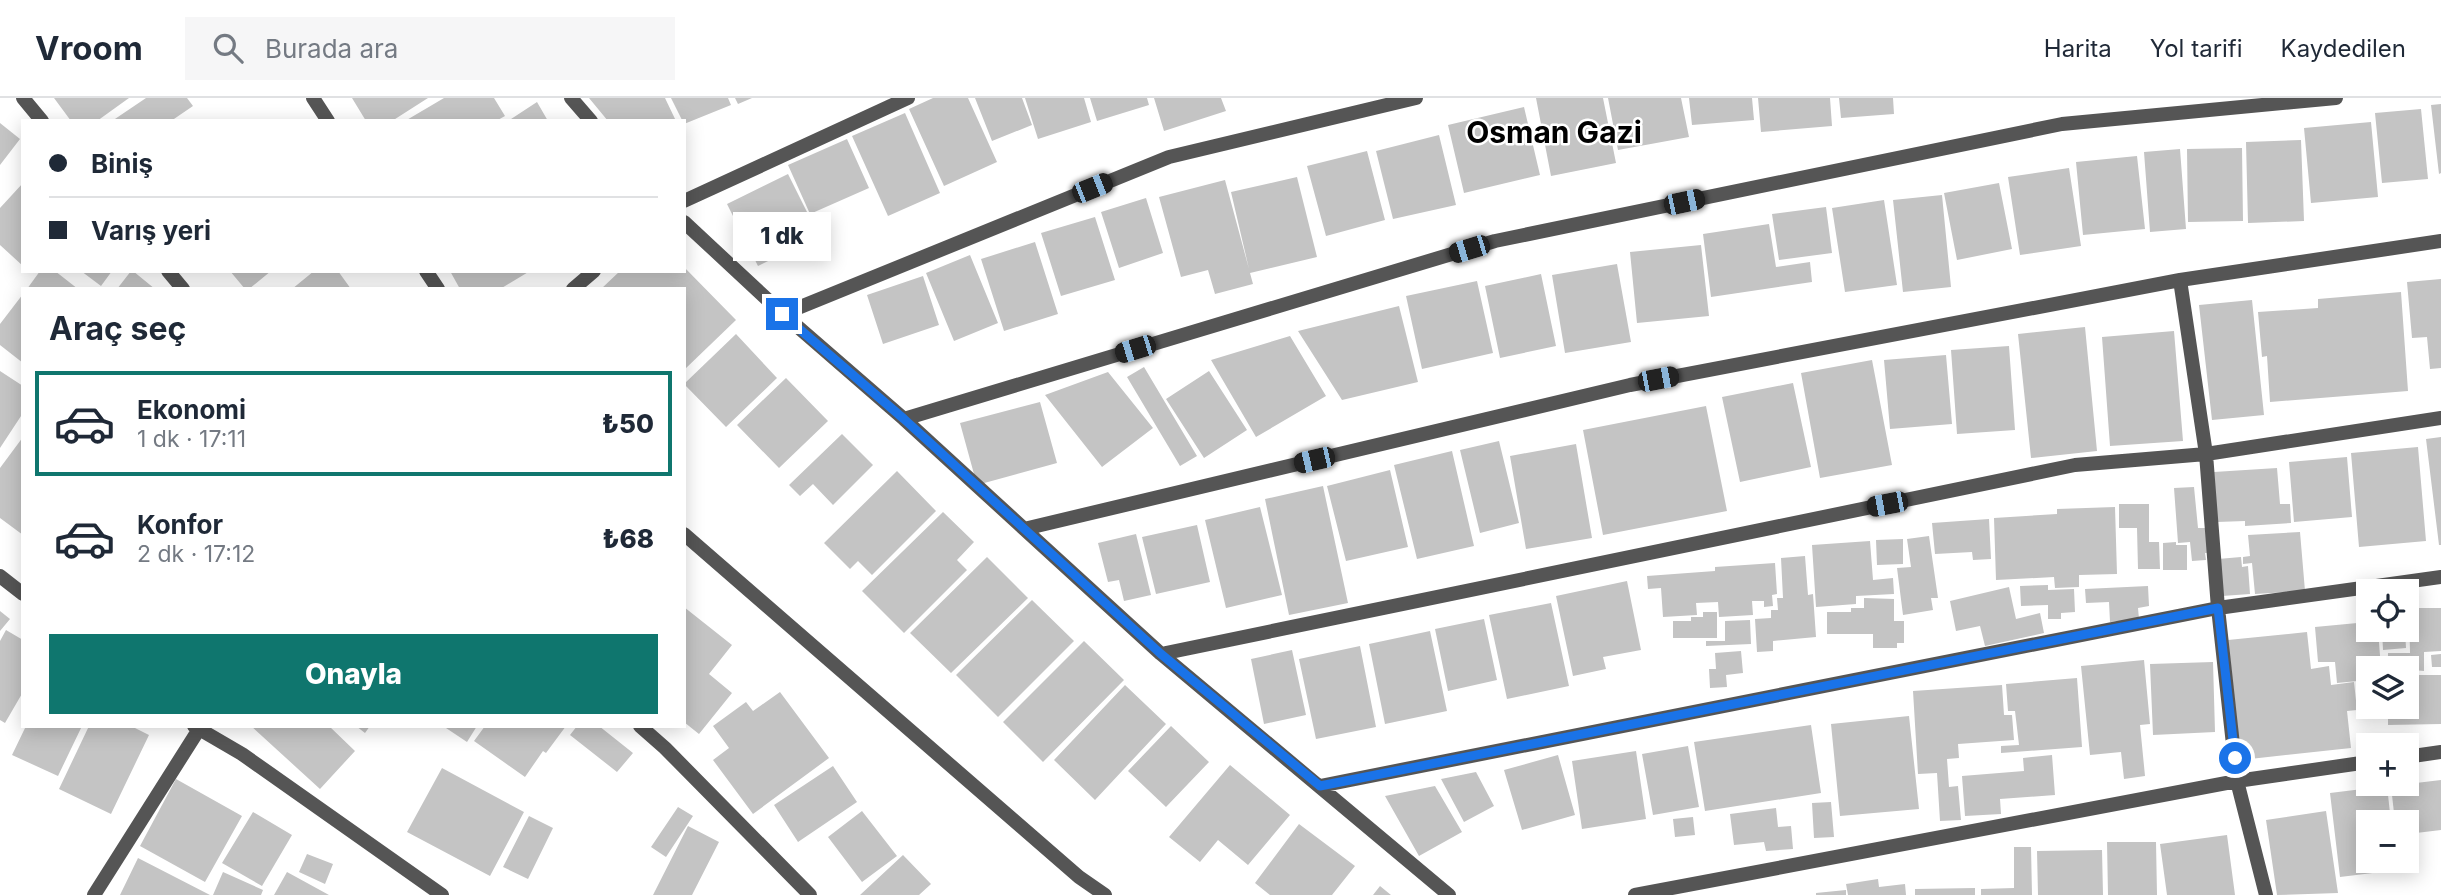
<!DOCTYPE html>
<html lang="tr">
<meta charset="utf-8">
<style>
:root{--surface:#fff;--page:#f6f6f7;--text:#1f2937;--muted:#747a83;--line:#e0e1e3;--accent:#0f766e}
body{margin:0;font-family:Inter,sans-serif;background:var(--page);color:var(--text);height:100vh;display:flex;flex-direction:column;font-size:26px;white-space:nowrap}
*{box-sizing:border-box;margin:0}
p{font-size:23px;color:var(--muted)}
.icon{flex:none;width:38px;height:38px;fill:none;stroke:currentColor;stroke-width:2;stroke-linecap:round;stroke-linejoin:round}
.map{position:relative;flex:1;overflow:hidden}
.details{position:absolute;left:21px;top:189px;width:665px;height:441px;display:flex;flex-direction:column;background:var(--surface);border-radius:0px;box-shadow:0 4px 18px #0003}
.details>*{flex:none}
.hud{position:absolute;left:21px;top:21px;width:665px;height:154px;border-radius:0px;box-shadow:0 4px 18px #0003;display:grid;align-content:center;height:154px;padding:0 28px;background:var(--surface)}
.buttons{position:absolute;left:2356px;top:481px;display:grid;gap:14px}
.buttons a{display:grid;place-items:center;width:63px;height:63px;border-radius:0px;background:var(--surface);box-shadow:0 4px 18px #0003;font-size:35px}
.end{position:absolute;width:32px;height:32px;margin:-16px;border:9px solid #1a73e8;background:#fff;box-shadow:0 0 0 4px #fff}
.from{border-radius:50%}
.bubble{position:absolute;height:49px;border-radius:0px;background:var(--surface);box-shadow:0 4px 18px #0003;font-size:23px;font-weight:800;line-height:49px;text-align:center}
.car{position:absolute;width:21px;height:42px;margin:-21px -10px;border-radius:9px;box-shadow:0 0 5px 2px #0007;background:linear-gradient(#222 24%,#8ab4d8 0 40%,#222 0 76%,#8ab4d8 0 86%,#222 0)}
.hud b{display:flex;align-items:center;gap:24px;height:66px;font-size:26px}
.hud b+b{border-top:2px solid var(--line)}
.hud i{width:18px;height:18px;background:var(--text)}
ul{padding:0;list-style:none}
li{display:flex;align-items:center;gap:21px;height:105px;margin:0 14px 10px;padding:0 14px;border:4px solid transparent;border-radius:0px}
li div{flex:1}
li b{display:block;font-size:26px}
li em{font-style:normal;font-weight:800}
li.active{border-color:var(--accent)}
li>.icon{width:63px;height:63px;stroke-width:1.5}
h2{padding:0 28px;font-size:32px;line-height:84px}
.primary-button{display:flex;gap:14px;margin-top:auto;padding:14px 28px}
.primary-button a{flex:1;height:80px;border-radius:0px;background:var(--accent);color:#fff;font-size:28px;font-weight:800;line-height:80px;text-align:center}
header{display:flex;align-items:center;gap:42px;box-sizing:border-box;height:98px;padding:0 35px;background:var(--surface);border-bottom:2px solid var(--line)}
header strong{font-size:33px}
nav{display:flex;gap:38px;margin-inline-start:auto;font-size:24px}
.search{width:490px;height:63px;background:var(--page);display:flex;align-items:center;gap:18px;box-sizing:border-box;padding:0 24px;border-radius:0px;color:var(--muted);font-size:26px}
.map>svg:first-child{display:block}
.building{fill:#c4c4c4}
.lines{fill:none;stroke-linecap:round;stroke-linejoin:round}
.street{stroke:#555;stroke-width:14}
.route{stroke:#1a73e8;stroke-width:9}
.labels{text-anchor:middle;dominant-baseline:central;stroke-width:5;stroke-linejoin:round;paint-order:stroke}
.district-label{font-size:30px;font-weight:bold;fill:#000;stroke:#fff}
</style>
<header>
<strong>Vroom</strong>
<div class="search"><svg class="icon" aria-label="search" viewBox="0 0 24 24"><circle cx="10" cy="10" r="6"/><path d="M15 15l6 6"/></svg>Burada ara</div>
<nav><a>Harita</a><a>Yol tarifi</a><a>Kaydedilen</a></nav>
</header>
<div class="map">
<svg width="2441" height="797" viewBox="0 0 2441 797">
<rect width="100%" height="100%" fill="#fff"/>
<!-- building -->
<path class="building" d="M 54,0 L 129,0 L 97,23 L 71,23 Z
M 146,0 L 187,0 L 193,8 L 171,23 L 112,23 Z
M 352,0 L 428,0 L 392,23 L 366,23 Z
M 444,0 L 494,0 L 505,18 L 496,23 L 405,23 Z
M 589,0 L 665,0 L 676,23 L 608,23 Z
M 671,0 L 728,0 L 731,7 L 684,26 Z
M 735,0 L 752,0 L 738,6 Z
M 933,0 L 968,0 L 997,64 L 944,88 L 909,11 Z
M 975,0 L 1022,0 L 1032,27 L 992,43 Z
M 1025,0 L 1084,0 L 1091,24 L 1038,41 Z
M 1090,0 L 1147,0 L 1149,7 L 1097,23 Z
M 1154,0 L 1221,0 L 1226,13 L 1164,33 Z
M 1536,0 L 1603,0 L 1616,65 L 1551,78 Z
M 1608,0 L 1681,0 L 1689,39 L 1618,52 Z
M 1689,0 L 1752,0 L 1754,22 L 1692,27 Z
M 1758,0 L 1830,0 L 1832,28 L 1761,34 Z
M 1839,0 L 1893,0 L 1894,16 L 1841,20 Z
M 537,4 L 548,23 L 508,23 Z
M 2441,6 L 2441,75 L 2439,76 L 2431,7 Z
M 1524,9 L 1540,77 L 1464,95 L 1448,27 Z
M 2421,11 L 2428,81 L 2382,85 L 2375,15 Z
M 905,15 L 940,95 L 888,118 L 852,38 Z
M 2371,24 L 2378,99 L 2311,105 L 2304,30 Z
M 0,25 L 20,41 L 0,67 Z
M 1439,37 L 1456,107 L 1393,121 L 1376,53 Z
M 847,41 L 869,90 L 810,116 L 788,67 Z
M 2301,42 L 2304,123 L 2248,125 L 2246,44 Z
M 2242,50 L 2243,123 L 2188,124 L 2187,51 Z
M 2180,51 L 2186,131 L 2150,134 L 2144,54 Z
M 1367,53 L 1385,122 L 1326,138 L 1307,68 Z
M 2137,58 L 2145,131 L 2083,137 L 2076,64 Z
M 2069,70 L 2081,148 L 2020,157 L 2008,79 Z
M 788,76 L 819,138 L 758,168 L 727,106 Z
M 1297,79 L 1317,159 L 1250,175 L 1253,186 L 1215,196 L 1208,172 L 1181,179 L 1159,99 L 1225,82 L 1249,171 L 1231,94 Z
M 23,85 L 23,168 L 0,147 L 0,110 Z
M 1999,85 L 2012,151 L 1957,162 L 1944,95 Z
M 1942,97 L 1951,189 L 1903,194 L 1893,102 Z
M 1146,100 L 1163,155 L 1119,170 L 1101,114 Z
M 1884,102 L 1897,187 L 1845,194 L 1832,110 Z
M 1826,109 L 1832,155 L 1779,162 L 1772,116 Z
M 1095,119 L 1115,182 L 1061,198 L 1041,135 Z
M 1769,126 L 1776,169 L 1810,164 L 1812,184 L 1711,199 L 1703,136 Z
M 1035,144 L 1058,216 L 1004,233 L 981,161 Z
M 1701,147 L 1709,218 L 1637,225 L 1630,154 Z
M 970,157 L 998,225 L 954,243 L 926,175 Z
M 1617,166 L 1631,244 L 1565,255 L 1552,177 Z
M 684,169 L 736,222 L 684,272 L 684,191 L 601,191 L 620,173 L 684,173 Z
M 40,173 L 55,173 L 78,191 L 27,191 Z
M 81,173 L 112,173 L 101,188 Z
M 131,173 L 133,173 L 155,191 L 117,191 Z
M 230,173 L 271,173 L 249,191 L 245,191 Z
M 314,173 L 338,173 L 351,191 L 292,191 Z
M 450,173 L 530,173 L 500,191 L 460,191 Z
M 1541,176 L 1556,248 L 1500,260 L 1485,188 Z
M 923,178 L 939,227 L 883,246 L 867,197 Z
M 2441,181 L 2441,270 L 2430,271 L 2427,239 L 2412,240 L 2407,184 Z
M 1477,183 L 1493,255 L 1422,271 L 1406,198 Z
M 2401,194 L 2408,293 L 2270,304 L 2267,258 L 2262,259 L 2258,214 L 2318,210 L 2318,201 Z
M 23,196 L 23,265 L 0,247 L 0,226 Z
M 2252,202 L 2264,317 L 2212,322 L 2199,207 Z
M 1399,208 L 1418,284 L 1342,302 L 1298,233 Z
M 2085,229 L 2097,353 L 2031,360 L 2018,236 Z
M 2174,233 L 2183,343 L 2110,348 L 2102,239 Z
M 736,236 L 777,280 L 726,329 L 684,286 Z
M 1290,238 L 1326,298 L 1256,339 L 1211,262 Z
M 2009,248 L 2015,332 L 1957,336 L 1951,252 Z
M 1946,257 L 1952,326 L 1890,331 L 1884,262 Z
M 1872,262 L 1892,367 L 1820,380 L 1801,275 Z
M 1144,269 L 1197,358 L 1180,368 L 1127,279 Z
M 0,273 L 23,288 L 23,315 L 0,350 Z
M 1209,273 L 1247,332 L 1204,360 L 1166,301 Z
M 1108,274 L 1153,330 L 1102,369 L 1045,297 Z
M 786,280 L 828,323 L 779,370 L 737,327 Z
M 1793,285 L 1811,369 L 1740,384 L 1722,299 Z
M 1040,304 L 1057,365 L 977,387 L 960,325 Z
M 1706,308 L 1727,413 L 1603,437 L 1583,332 Z
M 842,336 L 873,367 L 833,407 L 813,386 L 800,398 L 789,387 Z
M 23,339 L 23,437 L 0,420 L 0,370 Z
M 2441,339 L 2441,447 L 2439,447 L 2426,341 Z
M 1499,343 L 1519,425 L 1480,435 L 1460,352 Z
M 1576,346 L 1592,440 L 1526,451 L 1510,358 Z
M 2418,349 L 2426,443 L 2359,449 L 2351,355 Z
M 1452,353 L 1474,448 L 1417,461 L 1394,367 Z
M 2347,359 L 2352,419 L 2294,424 L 2289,364 Z
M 2277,370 L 2280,406 L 2290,406 L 2291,425 L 2245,428 L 2245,423 L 2217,424 L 2214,374 Z
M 1390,372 L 1408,449 L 1346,463 L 1327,388 Z
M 897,373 L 936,413 L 872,477 L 858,463 L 850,471 L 824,445 Z
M 1323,388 L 1348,505 L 1289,517 L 1265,401 Z
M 2194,389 L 2198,430 L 2208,430 L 2210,455 L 2205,455 L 2206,462 L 2192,463 L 2190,444 L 2178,445 L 2174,390 Z
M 2119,406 L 2149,406 L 2149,444 L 2159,444 L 2160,471 L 2138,471 L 2137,430 L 2119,430 Z
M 1260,409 L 1282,497 L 1226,510 L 1205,422 Z
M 2115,409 L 2117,476 L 2079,477 L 2079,489 L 2055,490 L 2054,479 L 1996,482 L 1994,420 L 2057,416 L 2057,411 Z
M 943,414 L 974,444 L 957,462 L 967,472 L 904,535 L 862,493 Z
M 1989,421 L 1991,461 L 1973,462 L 1972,454 L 1935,456 L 1932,425 Z
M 1197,427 L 1210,484 L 1156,496 L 1142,439 Z
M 2300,434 L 2305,493 L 2255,496 L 2252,465 L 2243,466 L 2243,459 L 2250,458 L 2248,437 Z
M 1136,436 L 1151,497 L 1124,503 L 1119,482 L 1108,484 L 1098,445 Z
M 1929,438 L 1938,500 L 1931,500 L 1933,512 L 1903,517 L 1897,470 L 1911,469 L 1907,441 Z
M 1903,441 L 1903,466 L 1877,467 L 1876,442 Z
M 1870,443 L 1873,482 L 1893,480 L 1894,496 L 1856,498 L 1856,506 L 1816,509 L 1812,447 Z
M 2176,444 L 2176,447 L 2187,447 L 2187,472 L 2163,472 L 2163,445 Z
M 1805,458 L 1808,497 L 1813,496 L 1816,539 L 1773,543 L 1773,553 L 1757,554 L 1755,521 L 1771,520 L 1771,512 L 1778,512 L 1777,500 L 1783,500 L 1781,460 Z
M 987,459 L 1028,500 L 951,575 L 910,535 Z
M 2241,459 L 2242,469 L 2248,468 L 2250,496 L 2222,498 L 2218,461 Z
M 1775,465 L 1777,496 L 1772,497 L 1773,508 L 1764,509 L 1764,503 L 1752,503 L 1753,517 L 1719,519 L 1718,504 L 1696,505 L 1697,517 L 1663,519 L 1661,490 L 1648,491 L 1647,478 L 1715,473 L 1715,469 Z
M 1627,483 L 1641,552 L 1603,559 L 1606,571 L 1573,578 L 1556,498 Z
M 2048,487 L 2048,492 L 2074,491 L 2075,514 L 2061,515 L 2061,521 L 2048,521 L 2048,507 L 2021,508 L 2020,488 Z
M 2148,488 L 2149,508 L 2138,510 L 2139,521 L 2110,524 L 2109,504 L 2086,505 L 2085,491 Z
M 2009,489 L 2016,521 L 2040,515 L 2044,535 L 1985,548 L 1980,528 L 1956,533 L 1950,503 Z
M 1864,500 L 1894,501 L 1894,523 L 1904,523 L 1904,545 L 1897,545 L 1897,550 L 1873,550 L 1873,536 L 1827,536 L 1827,514 L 1851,514 L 1851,510 L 1864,510 Z
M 1032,502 L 1074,543 L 998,619 L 956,577 Z
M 1551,505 L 1569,588 L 1507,601 L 1489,517 Z
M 684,509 L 732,547 L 709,576 L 732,595 L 699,636 L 684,624 Z
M 2409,510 L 2441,510 L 2441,553 L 2424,554 L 2424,573 L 2388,570 L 2388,555 L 2410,555 Z
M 0,513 L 10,521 L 0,533 Z
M 1703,514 L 1717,514 L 1717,540 L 1673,540 L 1673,523 L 1691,523 L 1691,519 L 1703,519 Z
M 1484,521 L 1497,582 L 1448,593 L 1435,531 Z
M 1750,522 L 1751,546 L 1706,548 L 1706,543 L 1725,543 L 1725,523 Z
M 2368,524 L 2368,532 L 2378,532 L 2381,570 L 2368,570 L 2368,582 L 2337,585 L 2335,564 L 2318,564 L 2315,529 Z
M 6,532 L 23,542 L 23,594 L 5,625 L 0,622 L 0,543 Z
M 2382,532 L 2405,532 L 2406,550 L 2383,552 Z
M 1430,533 L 1447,613 L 1385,626 L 1369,546 Z
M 2307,534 L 2311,571 L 2329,568 L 2331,587 L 2354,584 L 2357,612 L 2347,613 L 2351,650 L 2241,662 L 2228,542 Z
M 1084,543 L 1124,582 L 1043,664 L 1003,624 Z
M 1360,548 L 1376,629 L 1316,641 L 1299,561 Z
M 1292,552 L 1306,617 L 1264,626 L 1251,561 Z
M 1741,553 L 1743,575 L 1726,577 L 1727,589 L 1710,590 L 1709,571 L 1716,571 L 1715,555 Z
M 2441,556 L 2441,569 L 2432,569 L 2431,557 Z
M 2144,562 L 2150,626 L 2140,627 L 2145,678 L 2124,681 L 2121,654 L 2090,657 L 2081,568 Z
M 2213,564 L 2215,634 L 2153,637 L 2150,566 Z
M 2406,577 L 2441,577 L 2441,626 L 2388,627 L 2388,609 L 2406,609 Z
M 2077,580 L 2082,649 L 2001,655 L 2001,648 L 2019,647 L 2015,613 L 2008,613 L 2006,586 Z
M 1125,587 L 1166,626 L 1095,702 L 1054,662 Z
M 2002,587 L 2004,617 L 2012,617 L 2014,642 L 1958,646 L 1959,660 L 1947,661 L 1949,689 L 1958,688 L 1961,722 L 1940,723 L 1937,675 L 1918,676 L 1913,593 Z
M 780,594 L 829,660 L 753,716 L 713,662 L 729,650 L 713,628 L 746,604 L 753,613 Z
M 1909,618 L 1919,711 L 1840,718 L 1831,626 Z
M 1811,627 L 1821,695 L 1705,713 L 1694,644 Z
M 26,628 L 82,628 L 58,678 L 12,657 Z
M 89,628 L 131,628 L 149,637 L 111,716 L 59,691 Z
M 251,628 L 329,628 L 355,653 L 320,691 Z
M 356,628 L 370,628 L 365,635 Z
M 443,628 L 477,628 L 467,644 Z
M 485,628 L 566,628 L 546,655 L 543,653 L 525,679 L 474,643 Z
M 577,628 L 599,628 L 633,655 L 617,674 L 570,637 Z
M 1171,628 L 1209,664 L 1166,709 L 1128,673 Z
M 1688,648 L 1699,709 L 1653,717 L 1642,656 Z
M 1636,653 L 1646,721 L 1582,731 L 1572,663 Z
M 1558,657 L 1575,717 L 1522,732 L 1504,672 Z
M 2052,657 L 2055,697 L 2000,701 L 2001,716 L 1965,718 L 1962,678 L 2024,673 L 2023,660 Z
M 1230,667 L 1290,717 L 1248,767 L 1218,742 L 1200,764 L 1169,739 Z
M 833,668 L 857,704 L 798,744 L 774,707 Z
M 442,670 L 524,714 L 490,778 L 407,734 Z
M 1476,674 L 1494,708 L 1464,724 L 1441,681 Z
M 176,681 L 242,718 L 205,784 L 140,748 Z
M 2441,682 L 2441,732 L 2416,735 L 2419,762 L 2406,763 L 2406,724 L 2395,724 L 2391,688 Z
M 1435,688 L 1462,734 L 1419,758 L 1385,698 Z
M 2387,688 L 2391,724 L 2368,724 L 2368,763 L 2396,763 L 2397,772 L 2340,779 L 2330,695 Z
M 1831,704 L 1834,739 L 1814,740 L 1812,705 Z
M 678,709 L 693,718 L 666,759 L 651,749 Z
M 1776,710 L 1778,729 L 1791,728 L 1793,751 L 1766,753 L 1764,744 L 1734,747 L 1730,716 Z
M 862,713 L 897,758 L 862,784 L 828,739 Z
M 2326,713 L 2338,795 L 2277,797 L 2266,722 Z
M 253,714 L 292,737 L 262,788 L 222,765 Z
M 529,718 L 553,730 L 528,781 L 503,769 Z
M 1693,719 L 1695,737 L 1675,739 L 1673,721 Z
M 1299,726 L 1355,768 L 1332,797 L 1270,797 L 1255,785 Z
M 688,728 L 719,744 L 692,797 L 653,797 Z
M 2227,737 L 2235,797 L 2167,797 L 2160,746 Z
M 2107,744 L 2156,744 L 2157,797 L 2108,797 Z
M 2014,749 L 2031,749 L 2032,797 L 1981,797 L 1981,791 L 2014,790 Z
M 2102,752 L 2103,797 L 2038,797 L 2037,753 Z
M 307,756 L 333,766 L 325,786 L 299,774 Z
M 903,757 L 931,786 L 919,797 L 860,797 Z
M 138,760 L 210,797 L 120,797 Z
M 223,774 L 263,792 L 261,797 L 213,797 Z
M 287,774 L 329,797 L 274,797 Z
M 1878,781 L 1879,789 L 1905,786 L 1906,797 L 1848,797 L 1846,786 Z
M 1380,788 L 1391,797 L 1373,797 Z
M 1975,790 L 1975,797 L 1915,797 L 1915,791 Z
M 1846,792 L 1846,797 L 1816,797 L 1816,795 Z"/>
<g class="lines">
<!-- street -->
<path class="street" d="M 23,0 L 42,23
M 313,0 L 328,23
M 571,0 L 591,23
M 684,103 L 908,0
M 684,124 L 783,216 L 904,321 L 1161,556 L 1449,797
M 168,173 L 183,191
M 426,173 L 438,191
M 2180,182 L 2206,356 L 2218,510 L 2237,683 L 2266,797
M 573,191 L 594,173
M 783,216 L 1169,59 L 1416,0
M 904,321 L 1495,143 L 2062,26 L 2336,0
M 1024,431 L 1630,287 L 2180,182 L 2441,143
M 684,436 L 1079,779 L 1105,797
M 0,478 L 23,496
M 1161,556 L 2075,367 L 2206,356 L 2441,320
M 194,628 L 242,656 L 442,797
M 640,628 L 665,650 L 810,797
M 2406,659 L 2441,654
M 1320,688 L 2218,510 L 2441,479
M 94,797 L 201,628
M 1635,797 L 2237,683 L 2368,664"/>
</g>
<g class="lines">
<!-- route -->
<path class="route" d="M 782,216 L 904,321 L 1161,556 L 1320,688 L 2218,510 L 2235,660"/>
</g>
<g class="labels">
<!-- district labels -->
<g class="district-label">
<text x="1554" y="34">Osman Gazi</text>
</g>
</g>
</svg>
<div class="buttons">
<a><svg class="icon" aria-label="locate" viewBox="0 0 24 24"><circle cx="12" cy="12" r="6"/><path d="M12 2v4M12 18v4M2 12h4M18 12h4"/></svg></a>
<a><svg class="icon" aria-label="layers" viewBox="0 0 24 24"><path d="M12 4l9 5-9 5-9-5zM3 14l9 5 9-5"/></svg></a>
<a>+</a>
<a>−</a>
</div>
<i class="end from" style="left:2235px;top:660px"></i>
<i class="end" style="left:782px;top:216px"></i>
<div class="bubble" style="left:733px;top:114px;width:98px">1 dk</div>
<i class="car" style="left:1092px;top:90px;rotate:68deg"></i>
<i class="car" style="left:1684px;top:104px;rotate:78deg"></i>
<i class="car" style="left:1469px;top:151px;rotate:253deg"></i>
<i class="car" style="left:1135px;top:251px;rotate:253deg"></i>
<i class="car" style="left:1658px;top:281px;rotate:79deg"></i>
<i class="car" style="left:1314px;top:362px;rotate:257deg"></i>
<i class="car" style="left:1887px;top:406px;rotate:259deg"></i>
<div class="hud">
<b><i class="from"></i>Biniş</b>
<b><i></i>Varış yeri</b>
</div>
<section class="details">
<h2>Araç seç</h2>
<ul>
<li class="active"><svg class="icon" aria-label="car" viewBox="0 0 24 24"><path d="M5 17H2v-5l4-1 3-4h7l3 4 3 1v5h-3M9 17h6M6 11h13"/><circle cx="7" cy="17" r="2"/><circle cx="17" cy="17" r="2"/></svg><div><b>Ekonomi</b><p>1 dk · 17:11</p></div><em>₺50</em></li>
<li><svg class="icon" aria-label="car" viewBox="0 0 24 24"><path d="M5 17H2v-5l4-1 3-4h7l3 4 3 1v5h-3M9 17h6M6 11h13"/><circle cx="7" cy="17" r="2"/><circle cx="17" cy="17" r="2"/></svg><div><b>Konfor</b><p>2 dk · 17:12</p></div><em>₺68</em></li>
</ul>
<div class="primary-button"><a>Onayla</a></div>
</section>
</div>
